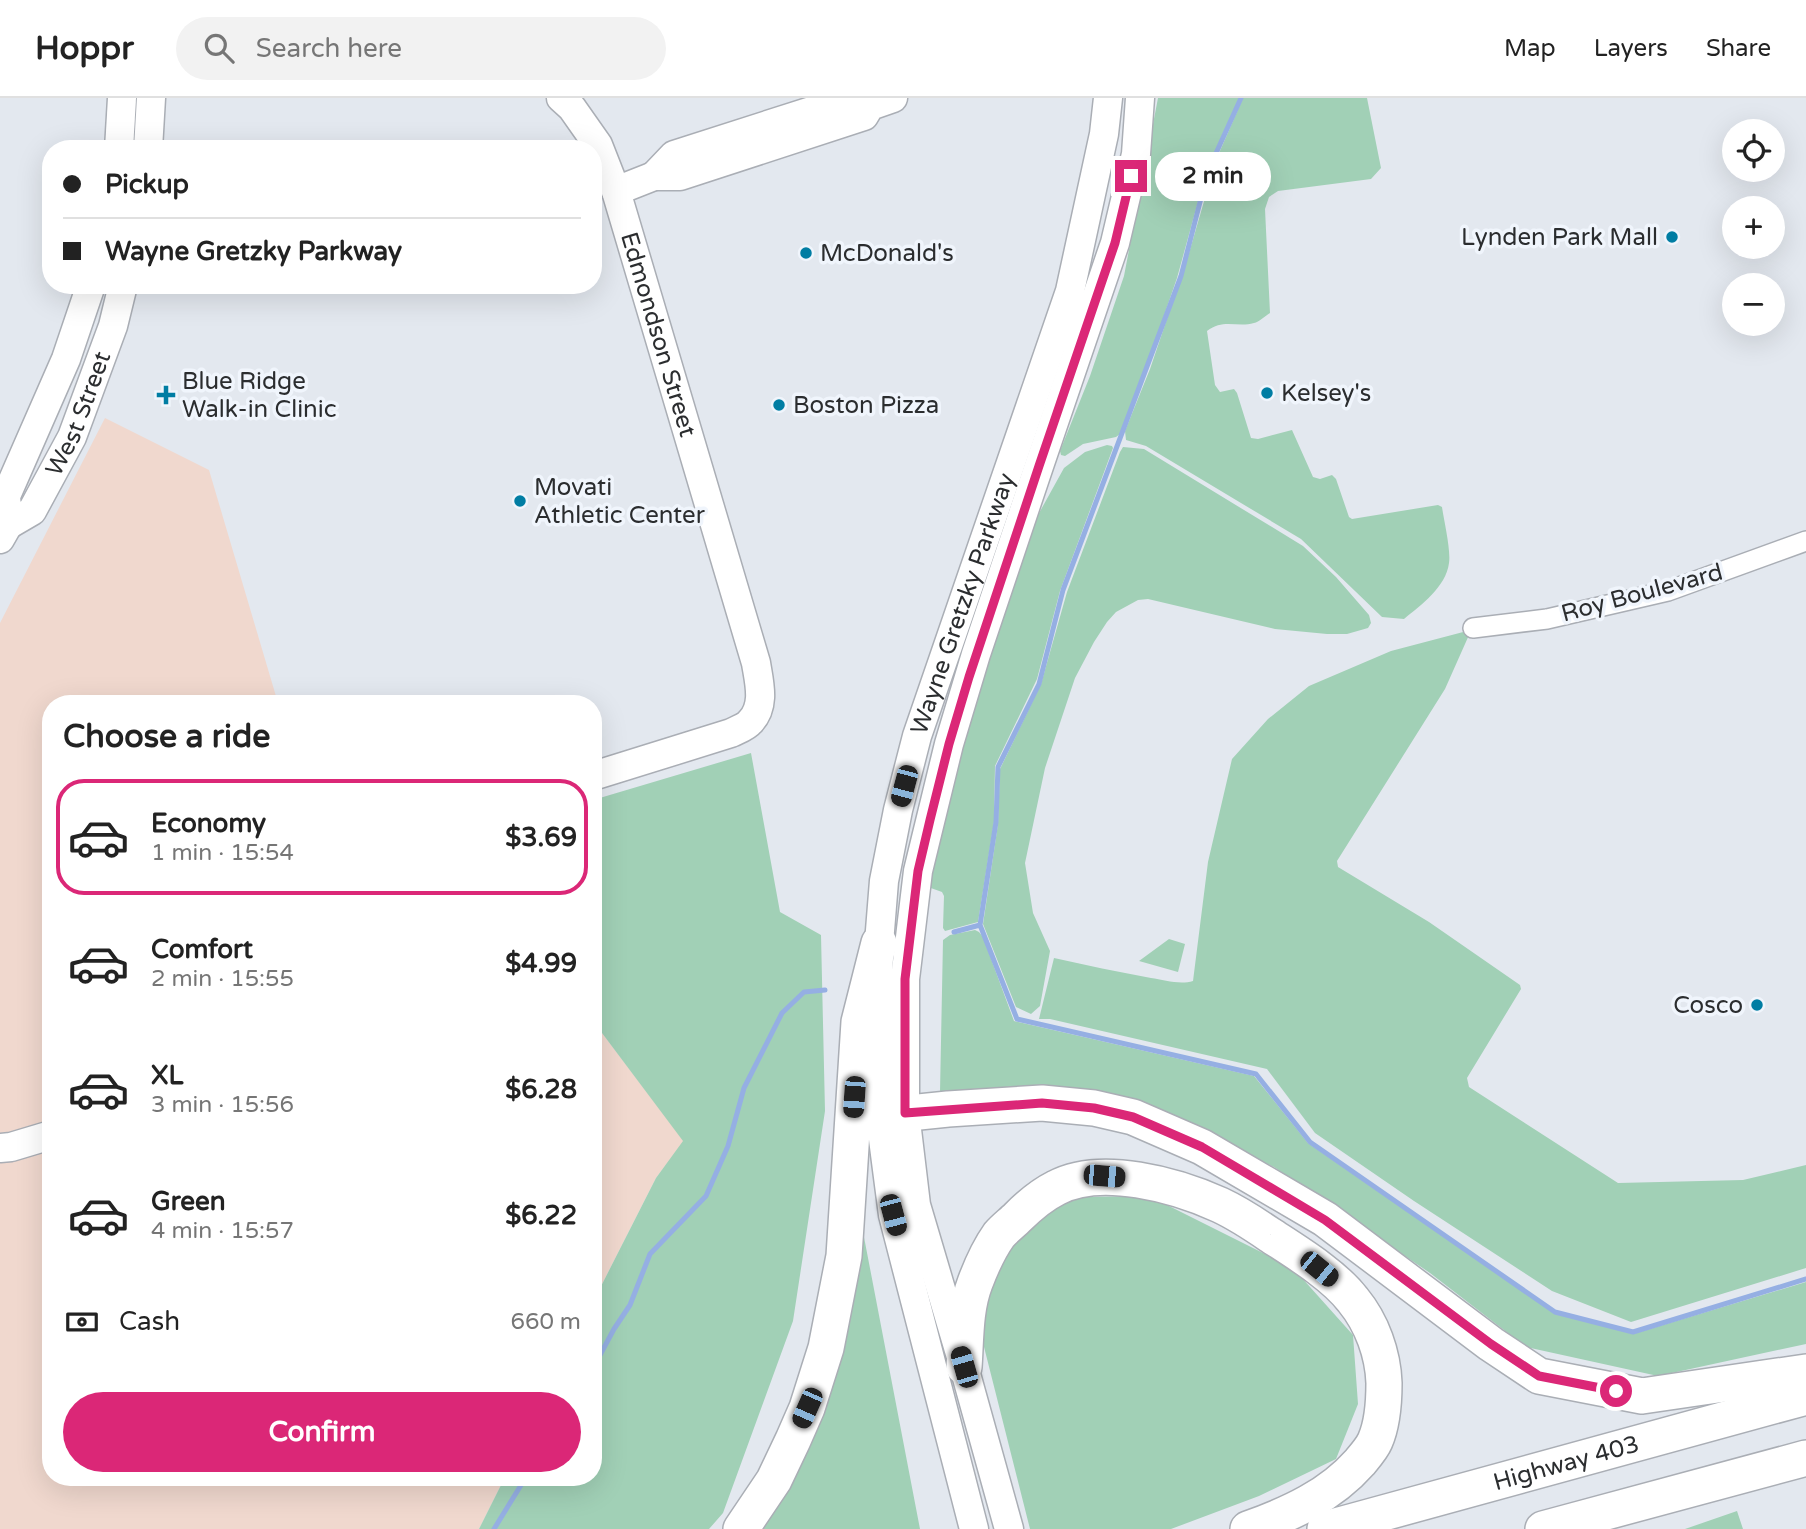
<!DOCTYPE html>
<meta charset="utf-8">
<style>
:root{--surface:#fff;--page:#f2f2f2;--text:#222;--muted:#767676;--line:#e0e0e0;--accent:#db2777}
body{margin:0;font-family:"Varela Round",sans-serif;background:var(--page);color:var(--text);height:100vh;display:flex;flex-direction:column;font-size:26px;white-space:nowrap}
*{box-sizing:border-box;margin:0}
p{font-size:23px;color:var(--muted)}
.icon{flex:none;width:38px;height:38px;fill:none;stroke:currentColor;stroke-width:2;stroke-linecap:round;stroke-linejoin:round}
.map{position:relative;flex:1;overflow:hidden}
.panel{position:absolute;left:42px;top:597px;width:560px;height:791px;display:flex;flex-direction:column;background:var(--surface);border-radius:28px;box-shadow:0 7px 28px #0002}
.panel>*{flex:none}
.top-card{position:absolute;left:42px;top:42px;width:560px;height:154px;border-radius:28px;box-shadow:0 7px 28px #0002;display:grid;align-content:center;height:154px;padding:0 21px;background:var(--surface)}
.fabs{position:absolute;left:1722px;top:21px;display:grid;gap:14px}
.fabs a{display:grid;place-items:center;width:63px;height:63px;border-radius:50%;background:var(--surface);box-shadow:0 7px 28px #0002;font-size:35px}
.end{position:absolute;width:32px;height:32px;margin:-16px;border:9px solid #db2777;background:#fff;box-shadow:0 0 0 4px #fff}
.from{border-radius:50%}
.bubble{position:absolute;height:49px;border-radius:24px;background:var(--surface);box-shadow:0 7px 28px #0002;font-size:23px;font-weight:700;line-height:49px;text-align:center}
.car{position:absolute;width:21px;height:42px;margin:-21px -10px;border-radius:9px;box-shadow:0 0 5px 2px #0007;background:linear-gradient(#222 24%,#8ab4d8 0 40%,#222 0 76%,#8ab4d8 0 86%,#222 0)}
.top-card b{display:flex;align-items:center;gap:24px;height:66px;font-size:26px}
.top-card b+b{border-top:2px solid var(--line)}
.top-card i{width:18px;height:18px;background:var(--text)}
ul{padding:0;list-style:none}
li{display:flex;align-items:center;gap:21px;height:116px;margin:0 14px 10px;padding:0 7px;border:4px solid transparent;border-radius:28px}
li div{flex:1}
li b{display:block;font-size:26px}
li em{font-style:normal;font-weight:700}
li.active{border-color:var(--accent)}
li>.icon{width:63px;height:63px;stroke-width:1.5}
h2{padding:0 21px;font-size:32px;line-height:84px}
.pay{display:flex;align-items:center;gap:18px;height:77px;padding:0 21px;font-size:26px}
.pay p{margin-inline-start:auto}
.action{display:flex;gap:14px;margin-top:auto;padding:14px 21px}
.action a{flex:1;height:80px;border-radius:42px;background:var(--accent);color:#fff;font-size:28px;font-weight:700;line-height:80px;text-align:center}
header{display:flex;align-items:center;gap:42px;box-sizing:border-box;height:98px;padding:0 35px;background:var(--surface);border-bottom:2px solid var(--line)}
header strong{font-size:33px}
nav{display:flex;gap:38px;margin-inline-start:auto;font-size:24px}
.search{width:490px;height:63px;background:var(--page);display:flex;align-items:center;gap:18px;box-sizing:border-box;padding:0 24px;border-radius:38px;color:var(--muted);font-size:26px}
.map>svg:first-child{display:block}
.industrial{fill:#f0d8ce}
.green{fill:#a1d0b6}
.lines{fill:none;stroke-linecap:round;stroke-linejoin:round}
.stream{stroke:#95afe3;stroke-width:5}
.street-casing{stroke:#aaaeb5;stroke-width:22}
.secondary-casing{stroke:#aaaeb5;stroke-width:31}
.highway-casing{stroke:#aaaeb5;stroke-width:38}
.street{stroke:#fff;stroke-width:19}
.secondary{stroke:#fff;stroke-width:28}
.highway{stroke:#fff;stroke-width:35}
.route{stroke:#db2777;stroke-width:9}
.poi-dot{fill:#007da3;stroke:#f0f5fc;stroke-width:2.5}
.labels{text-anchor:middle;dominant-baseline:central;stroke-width:7;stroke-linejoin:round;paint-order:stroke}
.poi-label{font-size:24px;fill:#2b2d2f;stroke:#f0f5fc;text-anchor:start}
.street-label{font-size:24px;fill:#2b2d2f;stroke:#f0f5fc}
</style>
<header>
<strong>Hoppr</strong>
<div class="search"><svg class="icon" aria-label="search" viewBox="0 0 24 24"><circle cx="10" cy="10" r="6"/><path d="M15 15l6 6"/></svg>Search here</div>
<nav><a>Map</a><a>Layers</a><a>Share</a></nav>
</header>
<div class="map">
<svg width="1806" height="1431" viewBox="0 0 1806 1431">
<rect width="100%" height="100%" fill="#e3e8ef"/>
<!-- industrial -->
<path class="industrial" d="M 105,320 L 209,372 L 278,605 L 51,606 L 51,1379 L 505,1379 L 479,1431 L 0,1431 L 0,525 Z
M 593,923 L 684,1043 L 656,1080 L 593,1204 Z"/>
<!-- green -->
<path class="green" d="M 1158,0 L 1239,0 L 1207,71 L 1177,180 L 1157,238 L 1120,336 L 1116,339 L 1083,346 L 1065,358 L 1061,357 L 1060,353 L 1090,278 L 1124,178 Z
M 1243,0 L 1367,0 L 1381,70 L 1371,81 L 1278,93 L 1269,99 L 1265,111 L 1270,215 C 1265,218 1259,224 1254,225 C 1237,230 1224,220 1207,233 L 1215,287 L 1220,294 L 1234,291 L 1237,295 L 1251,340 L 1258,341 L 1292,332 L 1313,379 L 1320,381 L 1332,377 L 1336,381 L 1349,419 L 1352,421 L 1438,407 L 1442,409 C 1444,423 1451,452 1449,465 C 1446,489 1421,507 1404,521 L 1382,519 L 1301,441 L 1146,348 L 1126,342 L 1125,333 L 1150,271 L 1187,162 L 1216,62 Z
M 1107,347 L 1112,348 L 1113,350 L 1060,493 L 1037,581 L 995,668 L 994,724 L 978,824 L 945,833 L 943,830 L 944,798 L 942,794 L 928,789 L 958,647 L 1033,426 L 1064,370 L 1085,354 Z
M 1123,349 L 1144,351 L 1303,448 L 1336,479 L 1369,517 L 1371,525 L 1368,530 L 1347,536 L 1327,536 L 1275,531 L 1148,501 L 1138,502 L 1116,514 L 1107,524 L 1094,544 L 1075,580 L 1045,670 L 1025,765 L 1033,815 L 1050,853 L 1040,908 L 1031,916 L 1016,909 L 983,826 L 998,726 L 1000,671 L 1041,586 L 1067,494 L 1120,354 Z
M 1467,533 L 1469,537 L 1445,591 L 1337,763 L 1338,769 L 1429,824 L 1520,887 L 1521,891 L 1467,980 L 1469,989 L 1618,1085 L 1743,1082 L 1806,1067 L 1806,1170 L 1631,1224 L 1552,1193 L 1414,1103 L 1315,1035 L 1267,971 L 1050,921 L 1039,921 L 1054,860 C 1086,867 1118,874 1151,880 C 1164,882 1180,887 1193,883 L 1208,764 L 1232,661 L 1268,621 L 1309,588 L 1391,553 Z
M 751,655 L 780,814 L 821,837 L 825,1013 L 793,1223 L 723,1415 L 709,1431 L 479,1431 L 505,1379 L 593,1379 L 593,1204 L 656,1080 L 683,1043 L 593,923 L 593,702 Z
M 975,832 L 979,834 L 983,839 L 1014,923 L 1254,978 L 1308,1045 L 1554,1215 L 1633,1236 L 1806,1184 L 1806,1246 L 1658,1278 L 1526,1249 L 1430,1175 L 1274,1069 L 1151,1012 L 940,994 L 943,842 L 950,837 Z
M 1169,841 L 1185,846 L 1178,874 L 1139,863 Z
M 1149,1098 L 1293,1170 L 1353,1237 L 1358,1306 L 1336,1361 L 1259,1398 L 1171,1431 L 1030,1431 L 981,1237 L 985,1189 L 1027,1124 L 1076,1099 Z
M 859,1113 L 920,1431 L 753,1431 L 795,1357 L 845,1249 Z
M 1737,1413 L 1743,1431 L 1685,1431 Z"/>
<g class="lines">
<!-- stream -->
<path class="stream" d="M 1241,0 L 1208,73 L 1181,178 L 1063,492 L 1039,586 L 998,669 L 996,724 L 980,827 L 1017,921 L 1256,976 L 1310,1044 L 1555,1214 L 1633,1234 L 1806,1181
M 954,834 L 980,827
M 593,1270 L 614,1231 L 630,1207 L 650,1156 L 706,1098 L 728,1048 L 744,990 L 782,915 L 804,894 L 825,892
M 494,1431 L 526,1379"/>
<defs>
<path id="street" d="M 1473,530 L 1547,521 L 1668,493 L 1806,443"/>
<g id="secondary">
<path id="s1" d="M 561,0 L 572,10 L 598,47 L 616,93 L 756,565 C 759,584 766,608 750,624 C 746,629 737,632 731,635 L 593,678"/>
<path d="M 119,51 L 122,0"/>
<path d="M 148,51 L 151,0"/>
<path d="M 654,78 L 674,57 L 852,0"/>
<path d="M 616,93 L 654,78 L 680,78 L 864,18 L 870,8 L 893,0"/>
<path id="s2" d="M 8,427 L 32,413 L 72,339 L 113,228 L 123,187"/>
<path d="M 0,441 L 8,427 L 6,398 L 66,261 L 91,187"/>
<path d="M 0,1050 L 11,1049 L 51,1037"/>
<path id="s3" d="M 974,1431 L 893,1117 L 880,1018 L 878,904 L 879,845 L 884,783 L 898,712 L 917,638 L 1070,193 L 1104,36 L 1108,0"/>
<path d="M 1009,1431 L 964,1269 L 916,1107 L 905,1015 L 905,881 L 918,773 L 949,646 L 976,556 L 1039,368 L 1115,145 L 1136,56 L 1140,0"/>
</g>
<g id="highway">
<path d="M 880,1018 L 948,1011 L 1042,1005 L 1094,1010 L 1133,1019 L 1202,1049 L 1325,1121 L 1491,1246 L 1539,1278 L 1642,1298 L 1806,1274"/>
<path d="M 964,1269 C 966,1241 965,1211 975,1185 C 981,1169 989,1151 999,1137 C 1004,1131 1012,1125 1018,1119 C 1029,1108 1042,1097 1056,1090 C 1101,1066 1176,1087 1220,1107 C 1237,1115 1254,1126 1270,1137 C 1296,1154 1334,1177 1353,1202 C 1372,1225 1383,1256 1384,1285 C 1384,1303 1383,1325 1375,1343 C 1372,1350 1365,1358 1360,1364 C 1330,1398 1290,1416 1248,1431"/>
<path d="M 741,1431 L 774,1382 L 793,1342 L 807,1310 L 826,1250 L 844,1158 L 859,924 L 879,845"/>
<path id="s4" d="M 1325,1431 L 1806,1299"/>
<path d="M 1543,1431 L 1806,1360"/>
</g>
</defs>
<!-- street casing -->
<use href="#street" class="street-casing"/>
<!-- secondary casing -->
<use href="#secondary" class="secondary-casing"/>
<!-- highway casing -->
<use href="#highway" class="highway-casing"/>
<!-- street -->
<use href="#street" class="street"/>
<!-- secondary -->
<use href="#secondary" class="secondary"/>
<!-- highway -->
<use href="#highway" class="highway"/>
</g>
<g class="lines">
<!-- route -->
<path class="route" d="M 1131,78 L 1115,145 L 1039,368 L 969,579 L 949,646 L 930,722 L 918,773 L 905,881 L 905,1015 L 1042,1005 L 1094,1010 L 1133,1019 L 1202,1049 L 1325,1122 L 1491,1246 L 1539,1278 L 1616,1293"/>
</g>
<!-- markers -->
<g class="poi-dot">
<circle cx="1672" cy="139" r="7"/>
<circle cx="806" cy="155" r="7"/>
<circle cx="1267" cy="295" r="7"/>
<path d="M162.5 286.5h7v7h7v7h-7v7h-7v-7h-7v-7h7z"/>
<circle cx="779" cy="307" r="7"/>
<circle cx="520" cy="403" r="7"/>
<circle cx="1757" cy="907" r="7"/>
</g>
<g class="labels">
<!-- poi labels -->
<g class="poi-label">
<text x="1658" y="139" text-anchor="end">Lynden Park Mall</text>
<text x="820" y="155">McDonald's</text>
<text x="182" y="283">Blue Ridge<tspan x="182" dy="28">Walk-in Clinic</tspan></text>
<text x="1281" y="295">Kelsey's</text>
<text x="793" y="307">Boston Pizza</text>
<text x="534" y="389">Movati<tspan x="534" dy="28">Athletic Center</tspan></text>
<text x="1743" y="907" text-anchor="end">Cosco</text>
</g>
<!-- street labels -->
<g class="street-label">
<text stroke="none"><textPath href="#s1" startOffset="259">Edmondson Street</textPath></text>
<text stroke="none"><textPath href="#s2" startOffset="136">West Street</textPath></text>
<text transform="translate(1642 495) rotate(-15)">Roy Boulevard</text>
<text stroke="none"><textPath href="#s3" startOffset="948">Wayne Gretzky Parkway</textPath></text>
<text stroke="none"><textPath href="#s4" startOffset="250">Highway 403</textPath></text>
</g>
</g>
</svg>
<div class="fabs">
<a><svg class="icon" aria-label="locate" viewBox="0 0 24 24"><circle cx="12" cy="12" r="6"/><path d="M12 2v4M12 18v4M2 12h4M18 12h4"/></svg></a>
<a>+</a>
<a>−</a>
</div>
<i class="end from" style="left:1616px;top:1293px"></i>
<i class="end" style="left:1131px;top:78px"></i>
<div class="bubble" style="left:1155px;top:54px;width:116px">2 min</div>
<i class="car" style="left:904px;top:688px;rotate:195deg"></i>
<i class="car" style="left:854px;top:999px;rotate:184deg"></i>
<i class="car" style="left:1104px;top:1078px;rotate:95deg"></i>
<i class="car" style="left:893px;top:1117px;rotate:165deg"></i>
<i class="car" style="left:1319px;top:1171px;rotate:129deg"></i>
<i class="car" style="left:964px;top:1269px;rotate:344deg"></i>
<i class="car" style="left:807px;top:1310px;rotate:204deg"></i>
<div class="top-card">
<b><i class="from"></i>Pickup</b>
<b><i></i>Wayne Gretzky Parkway</b>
</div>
<section class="panel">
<h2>Choose a ride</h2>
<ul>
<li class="active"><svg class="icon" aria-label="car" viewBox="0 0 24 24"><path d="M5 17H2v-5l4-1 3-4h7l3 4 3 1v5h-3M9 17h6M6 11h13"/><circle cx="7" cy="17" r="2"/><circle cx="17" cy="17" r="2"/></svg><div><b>Economy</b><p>1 min · 15:54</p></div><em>$3.69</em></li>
<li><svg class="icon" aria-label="car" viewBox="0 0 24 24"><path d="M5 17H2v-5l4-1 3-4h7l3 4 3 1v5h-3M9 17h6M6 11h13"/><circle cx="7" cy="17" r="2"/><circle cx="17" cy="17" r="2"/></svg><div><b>Comfort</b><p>2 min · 15:55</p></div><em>$4.99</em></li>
<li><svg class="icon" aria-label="car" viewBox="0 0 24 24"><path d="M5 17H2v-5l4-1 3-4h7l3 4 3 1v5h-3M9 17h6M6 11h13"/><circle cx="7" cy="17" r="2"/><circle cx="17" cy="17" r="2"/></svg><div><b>XL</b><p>3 min · 15:56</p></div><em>$6.28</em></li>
<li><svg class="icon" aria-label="car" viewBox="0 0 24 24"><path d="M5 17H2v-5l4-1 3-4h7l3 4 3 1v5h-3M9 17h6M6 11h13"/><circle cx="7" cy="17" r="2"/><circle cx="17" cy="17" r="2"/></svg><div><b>Green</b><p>4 min · 15:57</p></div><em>$6.22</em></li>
</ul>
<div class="pay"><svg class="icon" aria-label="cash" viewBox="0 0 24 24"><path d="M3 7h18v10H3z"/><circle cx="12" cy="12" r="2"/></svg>Cash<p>660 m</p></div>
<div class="action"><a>Confirm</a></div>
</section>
</div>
